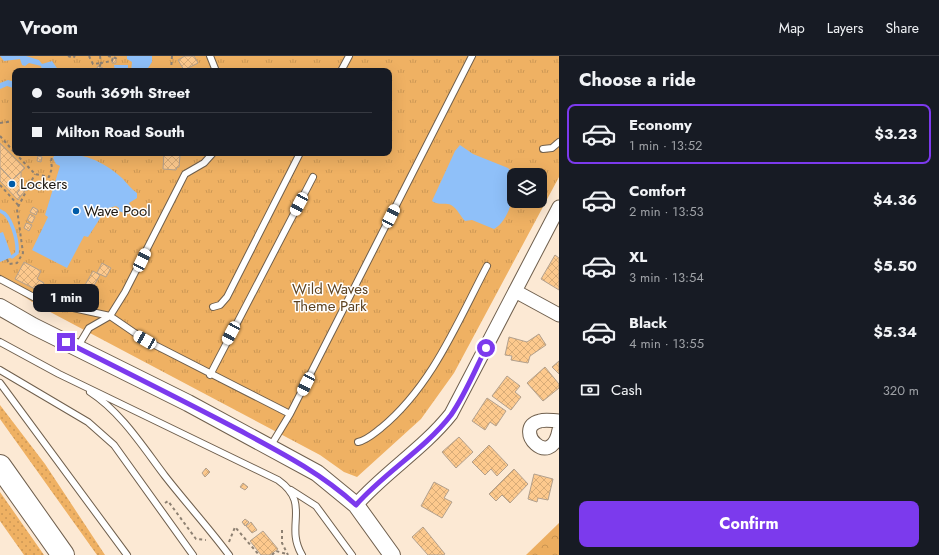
<!DOCTYPE html>
<meta charset="utf-8">
<style>
:root{--surface:#171b24;--page:#20242c;--text:#f1f3f6;--muted:#9ea1a6;--line:#363941;--accent:#7c3aed}
body{margin:0;font-family:Jost,sans-serif;background:var(--page);color:var(--text);height:100vh;display:flex;flex-direction:column;font-size:15px;white-space:nowrap}
*{box-sizing:border-box;margin:0}
p{font-size:13px;color:var(--muted)}
.icon{flex:none;width:22px;height:22px;fill:none;stroke:currentColor;stroke-width:2;stroke-linecap:round;stroke-linejoin:round}
.map{position:relative;flex:1;overflow:hidden}
.side{display:flex;flex-direction:column;background:var(--surface);width:380px}
.side>*{flex:none}
.hud{position:absolute;left:12px;top:12px;width:380px;height:88px;border-radius:8px;box-shadow:0 4px 16px #0002;display:grid;align-content:center;height:88px;padding:0 20px;background:var(--surface)}
.fabs{position:absolute;left:507px;top:112px;display:grid;gap:8px}
.fabs a{display:grid;place-items:center;width:40px;height:40px;border-radius:8px;background:var(--surface);box-shadow:0 4px 16px #0002;font-size:20px}
.end{position:absolute;width:18px;height:18px;margin:-9px;border:5px solid #7c3aed;background:#fff;box-shadow:0 0 0 2px #fff}
.from{border-radius:50%}
.bubble{position:absolute;height:28px;border-radius:8px;background:var(--surface);box-shadow:0 4px 16px #0002;font-size:13px;font-weight:700;line-height:28px;text-align:center}
.car{position:absolute;width:12px;height:24px;margin:-12px -6px;border-radius:5px;box-shadow:0 0 3px 1px #0007;background:linear-gradient(#fff 24%,#345 0 40%,#fff 0 76%,#345 0 86%,#fff 0)}
.hud b{display:flex;align-items:center;gap:14px;height:38px;font-size:15px}
.hud b+b{border-top:1px solid var(--line)}
.hud i{width:10px;height:10px;background:var(--text)}
ul{padding:0;list-style:none}
li{display:flex;align-items:center;gap:12px;height:60px;margin:0 8px 6px;padding:0 12px;border:2px solid transparent;border-radius:8px}
li div{flex:1}
li b{display:block;font-size:15px}
li em{font-style:normal;font-weight:700}
li.selected{border-color:var(--accent)}
li>.icon{width:36px;height:36px;stroke-width:1.5}
h2{padding:0 20px;font-size:18px;line-height:48px}
.pay{display:flex;align-items:center;gap:10px;height:44px;padding:0 20px;font-size:15px}
.pay p{margin-inline-start:auto}
.button{display:flex;gap:8px;margin-top:auto;padding:8px 20px}
.button a{flex:1;height:46px;border-radius:8px;background:var(--accent);color:#fff;font-size:16px;font-weight:700;line-height:46px;text-align:center}
header{display:flex;align-items:center;gap:24px;box-sizing:border-box;height:56px;padding:0 20px;background:var(--surface);border-bottom:1px solid var(--line)}
header strong{font-size:19px}
nav{display:flex;gap:22px;margin-inline-start:auto;font-size:14px}
main{display:flex;flex:1;min-height:0}
.map>svg:first-child{display:block}
.grass{fill:url(#grass-dots)}
.forest{fill:url(#forest-crowns)}
.park{fill:url(#park-tufts);fill-rule:evenodd}
.water{fill:#8fc0f9}
.lines{fill:none;stroke-linecap:round;stroke-linejoin:round}
.stream{stroke:#8fc0f9;stroke-width:3.5}
.building{fill:url(#building-cross-hatch);stroke:#b2a08d}
.service-casing{stroke:#6f5f4d;stroke-width:8}
.minor-casing{stroke:#6f5f4d;stroke-width:15}
.tertiary-casing{stroke:#6f5f4d;stroke-width:18}
.motorway-casing{stroke:#6f5f4d;stroke-width:24}
.path{stroke:#8d8072;stroke-width:2;stroke-dasharray:3 3;stroke-linecap:butt}
.service{stroke:#fff;stroke-width:6}
.minor{stroke:#fff;stroke-width:13}
.tertiary{stroke:#fff;stroke-width:16}
.motorway{stroke:#fff;stroke-width:22}
.route{stroke:#7c3aed;stroke-width:5}
.poi-dot{fill:#005ba8;stroke:#fff;stroke-width:1.5}
.labels{text-anchor:middle;dominant-baseline:central;stroke-width:3;stroke-linejoin:round;paint-order:stroke}
.poi-label{font-size:15px;fill:#1b150e;stroke:#fff;text-anchor:start}
.park-label{font-size:15px;fill:#5d4322;stroke:#fff}
</style>
<header>
<strong>Vroom</strong>
<nav><a>Map</a><a>Layers</a><a>Share</a></nav>
</header>
<main>
<div class="map">
<svg width="559" height="499" viewBox="0 0 559 499">
<defs>
<pattern id="grass-dots" width="8" height="8" patternUnits="userSpaceOnUse"><rect width="8" height="8" fill="#efb163"/><path d="M2 2h.1M6 6h.1" fill="none" stroke="#cc9755" stroke-width="1.8" stroke-linecap="round"/></pattern>
<pattern id="forest-crowns" width="20" height="18" patternUnits="userSpaceOnUse"><rect width="20" height="18" fill="#ecad5f"/><path d="M2 6a3 3 0 1 1 6 0M12 15a3 3 0 1 1 6 0" fill="none" stroke="#ca9451"/></pattern>
<pattern id="park-tufts" width="24" height="20" patternUnits="userSpaceOnUse"><rect width="24" height="20" fill="#efb163"/><path d="M3 7l-1-3M5 7V3M7 7l1-3M15 17l-1-3M17 17v-4M19 17l1-3" fill="none" stroke="#cc9755"/></pattern>
<pattern id="building-cross-hatch" width="8" height="8" patternUnits="userSpaceOnUse"><rect width="8" height="8" fill="#fdc98d"/><path d="M0 0l8 8M0 8l8-8" fill="none" stroke="#d8ac78"/></pattern>
</defs>
<rect width="100%" height="100%" fill="#fce9d4"/>
<!-- grass -->
<path class="grass" d="M 0,349 L 45,408 L 105,499 L 97,499 L 0,363 Z
M 0,436 L 44,499 L 24,499 L 0,465 Z"/>
<!-- forest -->
<path class="forest" d="M 559,467 L 559,499 L 526,499 Z"/>
<!-- park -->
<path class="park" d="M 0,0 L 559,0 L 559,121 L 454,317 L 421,363 L 357,421 L 344,416 L 320,399 L 37,249 L 0,225 ZM 15,15 L 389,15 L 389,97 L 15,97 ZM 514,119 L 540,119 L 540,145 L 514,145 Z"/>
<!-- water -->
<path class="water" d="M 0,0 L 26,0 L 39,4 L 42,8 L 52,5 L 59,15 L 42,15 L 41,10 L 29,7 L 25,10 L 22,9 L 20,3 L 4,5 Z
M 127,0 L 152,0 L 152,6 L 146,15 L 131,15 L 132,6 L 127,3 Z
M 114,9 L 128,9 L 128,15 L 115,15 Z
M 8,24 L 15,26 L 15,36 L 13,32 L 7,30 L 0,33 L 0,27 Z
M 460,89 L 473,98 L 508,112 L 513,117 C 517,134 510,164 494,173 L 472,164 L 465,165 C 461,161 457,152 451,149 C 445,146 439,150 432,145 L 455,95 Z
M 56,97 C 82,97 102,104 122,122 C 127,127 131,133 137,137 L 137,142 L 129,147 L 132,152 L 131,157 L 126,158 L 119,155 L 119,152 L 116,150 L 106,153 L 88,181 L 84,180 L 67,212 L 32,194 L 48,161 L 45,159 L 60,110 L 56,108 L 53,102 Z
M 3,176 L 12,201 L 0,206 L 0,177 Z"/>
<g class="lines">
<!-- stream -->
<path class="stream" d="M 0,155 C 12,159 18,186 17,197 L 12,201"/>
</g>
<!-- building -->
<path class="building" d="M 185,0 L 194,0 L 198,7 L 184,14 L 178,4 Z
M 112,2 L 116,2 L 116,7 L 112,7 Z
M 98,10 L 103,12 L 102,15 L 96,14 Z
M 0,87 L 25,112 L 12,124 L 0,111 Z
M 164,97 L 177,97 L 177,99 L 180,100 L 179,111 L 177,111 L 176,114 L 163,113 Z
M 38,100 L 42,101 L 41,106 L 37,105 Z
M 0,111 L 12,124 L 21,116 L 21,132 L 17,137 L 20,141 L 18,144 L 0,125 Z
M 21,132 L 25,135 L 20,141 L 17,137 Z
M 33,151 L 38,154 L 36,159 L 30,156 Z
M 30,158 L 35,161 L 32,167 L 27,164 Z
M 26,167 L 32,169 L 29,175 L 24,172 Z
M 555,199 L 559,202 L 559,234 L 541,223 Z
M 24,206 L 41,215 L 37,223 L 44,227 L 39,235 L 15,223 Z
M 102,207 L 111,212 L 106,221 L 97,217 Z
M 93,215 L 100,219 L 92,233 L 85,229 Z
M 539,278 L 546,289 L 530,300 L 528,307 L 511,304 L 512,300 L 505,299 L 509,281 L 527,286 Z
M 559,305 L 559,318 L 552,311 Z
M 545,311 L 559,328 L 559,332 L 543,345 L 527,327 Z
M 507,320 L 520,330 L 515,336 L 521,341 L 511,354 L 492,340 Z
M 487,342 L 506,355 L 496,370 L 490,366 L 485,374 L 472,365 Z
M 459,381 L 473,396 L 456,412 L 442,396 Z
M 489,389 L 508,409 L 497,420 L 491,413 L 485,419 L 472,406 Z
M 206,412 L 210,416 L 205,421 L 202,417 Z
M 514,413 L 528,428 L 510,447 L 502,439 L 496,445 L 489,438 Z
M 534,418 L 553,423 L 548,444 L 538,442 L 537,446 L 528,443 Z
M 434,426 L 449,434 L 444,442 L 452,446 L 442,462 L 421,450 Z
M 243,427 L 248,431 L 245,434 L 240,431 Z
M 245,463 L 249,466 L 245,470 L 242,466 Z
M 251,466 L 257,474 L 252,477 L 246,470 Z
M 423,471 L 445,498 L 443,499 L 428,499 L 412,481 Z
M 263,475 L 278,493 L 270,499 L 261,499 L 250,485 Z"/>
<g class="lines">
<defs>
<path id="service" d="M 210,0 L 216,15
M 341,15 L 349,0
M 543,93 L 552,92 L 559,86
M 0,223 L 41,245 L 110,260 L 145,284 L 290,358
M 213,251 L 220,249 L 227,241 L 300,97
M 0,286 L 59,318 L 278,424 C 312,448 284,469 302,499
M 77,292 L 89,272 L 110,260 L 125,236 L 185,118 L 204,107 L 213,97
M 0,314 L 88,366 L 114,389 L 193,499
M 210,319 L 313,121
M 0,327 L 127,499
M 90,336 C 121,356 143,391 165,420 C 186,447 209,472 229,499
M 358,386 C 367,384 373,378 381,372 C 432,330 457,267 487,210
M 270,391 L 290,358 L 472,0
M 291,434 L 316,450 L 352,499"/>
<path id="minor" d="M 515,235 L 559,259
M 559,365 C 553,365 546,363 540,365 C 511,372 551,416 559,374
M 356,449 C 385,416 423,393 451,358 L 559,151"/>
<path id="tertiary" d="M 0,251 L 33,270 L 188,347 L 317,417 L 356,449 L 392,499"/>
<path id="motorway" d="M 0,410 L 63,499"/>
</defs>
<!-- service casing -->
<use href="#service" class="service-casing"/>
<!-- minor casing -->
<use href="#minor" class="minor-casing"/>
<!-- tertiary casing -->
<use href="#tertiary" class="tertiary-casing"/>
<!-- motorway casing -->
<use href="#motorway" class="motorway-casing"/>
<!-- path -->
<path class="path" d="M 68,0 L 73,2 L 75,0
M 89,0 L 93,8 L 101,7 L 98,15
M 100,0 L 101,7 L 112,5 L 113,2
M 108,0 L 116,2 L 118,0
M 171,15 L 172,0
M 0,67 L 15,65
M 0,80 L 15,97
M 15,97 L 35,118 L 49,121 L 52,112 L 51,105 L 53,97
M 0,129 L 19,150
M 7,203 L 9,208 L 17,207 L 23,197 L 17,153 L 35,118
M 165,447 L 168,445 L 196,483 L 206,484
M 282,474 L 282,487 L 288,499
M 229,486 L 235,471 L 259,499
M 272,499 L 276,495 L 287,498"/>
<!-- service -->
<use href="#service" class="service"/>
<!-- minor -->
<use href="#minor" class="minor"/>
<!-- tertiary -->
<use href="#tertiary" class="tertiary"/>
<!-- motorway -->
<use href="#motorway" class="motorway"/>
</g>
<g class="lines">
<!-- route -->
<path class="route" d="M 66,286 C 124,315 182,344 239,374 C 280,396 321,417 356,449 C 385,416 424,394 451,359 C 465,339 475,314 486,292"/>
</g>
<!-- markers -->
<g class="poi-dot">
<circle cx="12" cy="128" r="4"/>
<circle cx="76" cy="155" r="4"/>
</g>
<g class="labels">
<!-- poi labels -->
<g class="poi-label">
<text x="20" y="128">Lockers</text>
<text x="84" y="155">Wave Pool</text>
</g>
<!-- park labels -->
<g class="park-label">
<text x="330" y="233">Wild Waves<tspan x="330" dy="17">Theme Park</tspan></text>
</g>
</g>
</svg>
<div class="fabs">
<a><svg class="icon" aria-label="layers" viewBox="0 0 24 24"><path d="M12 4l9 5-9 5-9-5zM3 14l9 5 9-5"/></svg></a>
</div>
<i class="end from" style="left:486px;top:292px"></i>
<i class="end" style="left:66px;top:286px"></i>
<div class="bubble" style="left:33px;top:228px;width:66px">1 min</div>
<i class="car" style="left:299px;top:148px;rotate:208deg"></i>
<i class="car" style="left:391px;top:160px;rotate:27deg"></i>
<i class="car" style="left:142px;top:204px;rotate:26deg"></i>
<i class="car" style="left:231px;top:277px;rotate:208deg"></i>
<i class="car" style="left:145px;top:284px;rotate:300deg"></i>
<i class="car" style="left:306px;top:328px;rotate:207deg"></i>
<div class="hud">
<b><i class="from"></i>South 369th Street</b>
<b><i></i>Milton Road South</b>
</div>
</div>
<section class="side">
<h2>Choose a ride</h2>
<ul>
<li class="selected"><svg class="icon" aria-label="car" viewBox="0 0 24 24"><path d="M5 17H2v-5l4-1 3-4h7l3 4 3 1v5h-3M9 17h6M6 11h13"/><circle cx="7" cy="17" r="2"/><circle cx="17" cy="17" r="2"/></svg><div><b>Economy</b><p>1 min · 13:52</p></div><em>$3.23</em></li>
<li><svg class="icon" aria-label="car" viewBox="0 0 24 24"><path d="M5 17H2v-5l4-1 3-4h7l3 4 3 1v5h-3M9 17h6M6 11h13"/><circle cx="7" cy="17" r="2"/><circle cx="17" cy="17" r="2"/></svg><div><b>Comfort</b><p>2 min · 13:53</p></div><em>$4.36</em></li>
<li><svg class="icon" aria-label="car" viewBox="0 0 24 24"><path d="M5 17H2v-5l4-1 3-4h7l3 4 3 1v5h-3M9 17h6M6 11h13"/><circle cx="7" cy="17" r="2"/><circle cx="17" cy="17" r="2"/></svg><div><b>XL</b><p>3 min · 13:54</p></div><em>$5.50</em></li>
<li><svg class="icon" aria-label="car" viewBox="0 0 24 24"><path d="M5 17H2v-5l4-1 3-4h7l3 4 3 1v5h-3M9 17h6M6 11h13"/><circle cx="7" cy="17" r="2"/><circle cx="17" cy="17" r="2"/></svg><div><b>Black</b><p>4 min · 13:55</p></div><em>$5.34</em></li>
</ul>
<div class="pay"><svg class="icon" aria-label="cash" viewBox="0 0 24 24"><path d="M3 7h18v10H3z"/><circle cx="12" cy="12" r="2"/></svg>Cash<p>320 m</p></div>
<div class="button"><a>Confirm</a></div>
</section>
</main>
